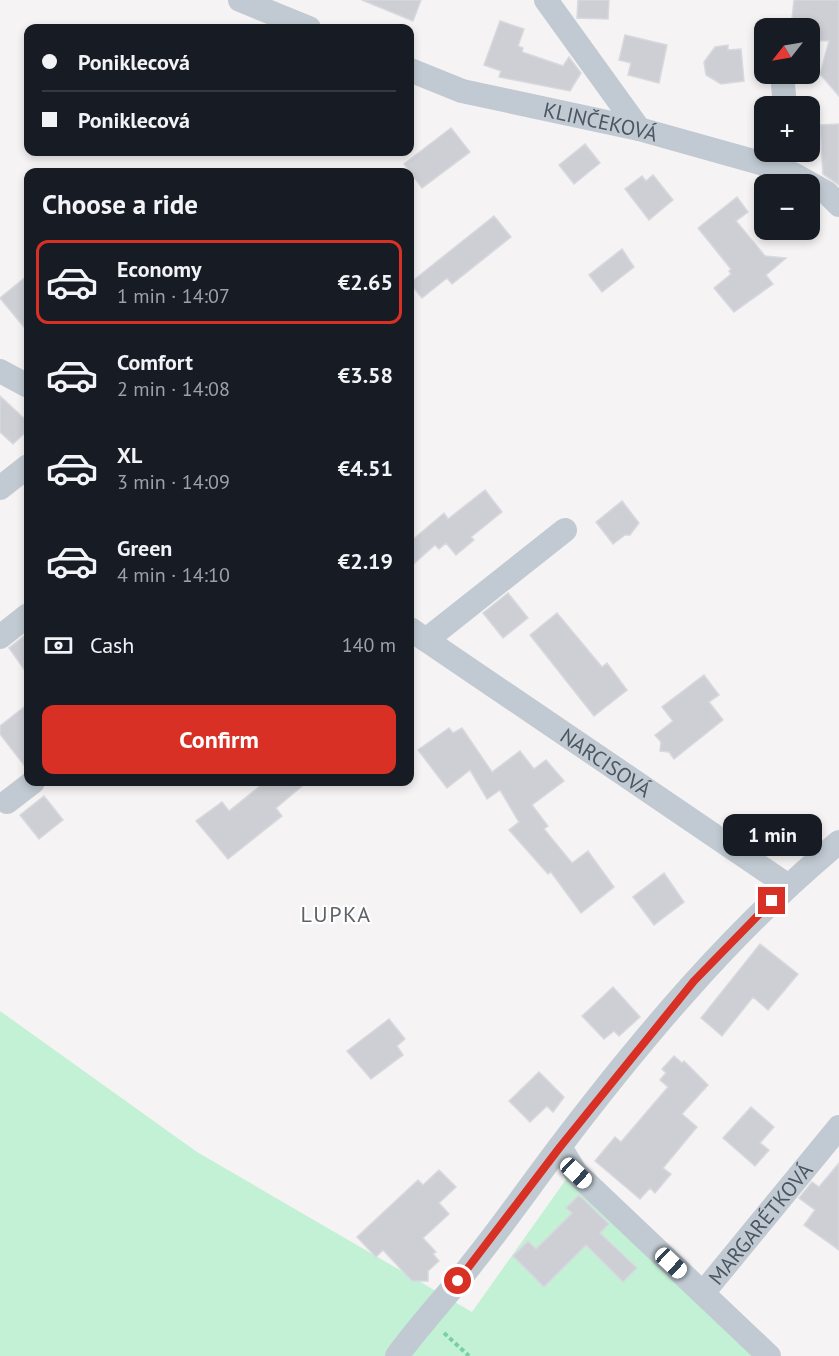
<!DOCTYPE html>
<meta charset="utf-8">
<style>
:root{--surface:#171b24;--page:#242831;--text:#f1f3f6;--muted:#9ea1a6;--line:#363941;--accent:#d93025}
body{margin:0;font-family:"PT Sans",sans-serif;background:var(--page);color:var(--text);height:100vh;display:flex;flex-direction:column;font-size:22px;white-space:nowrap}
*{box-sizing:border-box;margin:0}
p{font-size:20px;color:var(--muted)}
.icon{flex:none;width:33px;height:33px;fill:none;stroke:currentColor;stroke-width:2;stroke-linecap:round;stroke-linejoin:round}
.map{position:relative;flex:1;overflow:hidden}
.side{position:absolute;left:24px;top:168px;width:390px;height:618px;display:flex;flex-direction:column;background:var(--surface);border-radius:12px;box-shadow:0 3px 9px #0003}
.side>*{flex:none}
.guide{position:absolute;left:24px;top:24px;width:390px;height:132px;border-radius:12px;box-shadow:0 3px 9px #0003;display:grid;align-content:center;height:132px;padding:0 18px;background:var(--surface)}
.needle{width:39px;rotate:239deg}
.tools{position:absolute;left:754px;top:18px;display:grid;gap:12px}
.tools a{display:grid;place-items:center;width:66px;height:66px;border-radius:12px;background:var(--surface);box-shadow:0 3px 9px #0003;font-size:30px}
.end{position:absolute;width:27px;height:27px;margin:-14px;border:8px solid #d93025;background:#fff;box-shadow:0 0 0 3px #fff}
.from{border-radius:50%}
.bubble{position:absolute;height:42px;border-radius:12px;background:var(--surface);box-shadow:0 3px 9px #0003;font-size:20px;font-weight:700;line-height:42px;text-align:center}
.car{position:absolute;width:18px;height:36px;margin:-18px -9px;border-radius:8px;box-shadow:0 0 4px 2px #0007;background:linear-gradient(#fff 24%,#345 0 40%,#fff 0 76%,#345 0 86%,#fff 0)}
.guide b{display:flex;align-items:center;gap:21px;height:57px;font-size:22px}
.guide b+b{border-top:2px solid var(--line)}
.guide i{width:15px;height:15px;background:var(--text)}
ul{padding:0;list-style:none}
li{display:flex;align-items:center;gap:18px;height:84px;margin:0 12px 9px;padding:0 6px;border:3px solid transparent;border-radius:12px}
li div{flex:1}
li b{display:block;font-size:22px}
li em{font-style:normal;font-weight:700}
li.selected{border-color:var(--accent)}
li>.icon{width:54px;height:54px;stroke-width:1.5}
h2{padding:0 18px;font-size:27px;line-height:72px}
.pay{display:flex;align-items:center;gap:15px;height:66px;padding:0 18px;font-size:22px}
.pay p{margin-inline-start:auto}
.action{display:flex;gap:12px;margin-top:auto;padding:12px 18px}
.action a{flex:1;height:69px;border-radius:12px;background:var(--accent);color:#fff;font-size:24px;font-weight:700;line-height:69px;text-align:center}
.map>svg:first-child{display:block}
.green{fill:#c3f1d5}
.building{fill:#cdcfd5;stroke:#d7d9de;stroke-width:1.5}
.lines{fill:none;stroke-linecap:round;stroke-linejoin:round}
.path{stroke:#7ad0a6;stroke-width:4;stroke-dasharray:4.5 3;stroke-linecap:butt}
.street{stroke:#c1cad2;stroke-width:24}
.route{stroke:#d93025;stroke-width:8}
.labels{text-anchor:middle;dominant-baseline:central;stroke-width:4.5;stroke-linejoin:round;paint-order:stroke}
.street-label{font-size:21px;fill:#4a5661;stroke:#fff}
.neighbourhood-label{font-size:22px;letter-spacing:1.5px;fill:#5f6368;stroke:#fff}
</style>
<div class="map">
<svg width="839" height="1356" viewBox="0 0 839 1356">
<rect width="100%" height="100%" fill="#f5f3f3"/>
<!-- green -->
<path class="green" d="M 0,1011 L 197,1152 L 472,1312 L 579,1161 L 780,1356 L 0,1356 Z"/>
<!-- building -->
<path class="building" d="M 362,0 L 421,0 L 413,21 Z
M 578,0 L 609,0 L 608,19 L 577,18 Z
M 794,0 L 839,0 L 839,96 L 820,74 L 829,41 L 810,40 L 810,28 L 791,28 Z
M 500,21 L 524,29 L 518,46 L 523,48 L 522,52 L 563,66 L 569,57 L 581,73 L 570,91 L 499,77 L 501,71 L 484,65 Z
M 625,35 L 667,45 L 659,83 L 628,75 L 631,63 L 619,60 Z
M 728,45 L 728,50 L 741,49 L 744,81 L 721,84 L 706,75 L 704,62 L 715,47 Z
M 839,124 L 839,185 L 823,174 L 820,125 Z
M 451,128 L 470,152 L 422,188 L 404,164 Z
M 585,144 L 600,163 L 574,184 L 559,165 Z
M 653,175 L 673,200 L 649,220 L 625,189 L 642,176 L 646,181 Z
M 737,197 L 748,212 L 736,221 L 765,256 L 786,258 L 766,275 L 773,284 L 734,312 L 714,288 L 731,274 L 729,271 L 731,269 L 698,228 Z
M 494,216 L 511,237 L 452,284 L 447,278 L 422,298 L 410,283 Z
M 622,249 L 634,267 L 602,292 L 589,275 Z
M 28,275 L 28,332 L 0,298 Z
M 0,396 L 28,422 L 28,430 L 13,444 L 0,432 Z
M 485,490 L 502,512 L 471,537 L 474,540 L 456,555 L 446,543 L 439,549 L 435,545 L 410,567 L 410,542 L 444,513 L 448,519 Z
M 622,501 L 639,523 L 630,535 L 625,535 L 613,544 L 596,522 Z
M 508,593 L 528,618 L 503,638 L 483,613 Z
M 557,613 L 602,667 L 607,663 L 627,690 L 594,716 L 530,635 Z
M 28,633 L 28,675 L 9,648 Z
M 704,675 L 719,695 L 709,702 L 723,720 L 674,759 L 669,752 L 660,751 L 661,742 L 655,735 L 673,721 L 662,707 Z
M 28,704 L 28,769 L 27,769 L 0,734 L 0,726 Z
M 449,728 L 453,733 L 462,728 L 492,772 L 520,751 L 534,769 L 546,760 L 564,781 L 532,805 L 548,826 L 544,829 L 572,863 L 588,851 L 614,887 L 581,913 L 551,872 L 548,874 L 509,830 L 519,822 L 500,790 L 487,799 L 470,770 L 447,788 L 418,750 Z
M 265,782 L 307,782 L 276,808 L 282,816 L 228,859 L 196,821 L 222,802 L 229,811 Z
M 44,796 L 63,820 L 39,839 L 20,815 Z
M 664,873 L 684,902 L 654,925 L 633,897 Z
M 760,944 L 798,974 L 768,1010 L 753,997 L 722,1036 L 701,1018 Z
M 613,987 L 640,1017 L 619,1036 L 614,1031 L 604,1039 L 582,1016 Z
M 389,1019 L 405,1039 L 397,1046 L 403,1055 L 371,1079 L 347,1051 Z
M 674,1056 L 682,1063 L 684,1061 L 708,1085 L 682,1114 L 697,1127 L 663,1168 L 671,1174 L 655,1193 L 650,1188 L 640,1199 L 595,1161 L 615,1137 L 621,1142 L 668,1087 L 660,1080 L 666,1073 L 662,1069 Z
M 539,1072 L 564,1097 L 553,1112 L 547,1106 L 530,1122 L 509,1101 Z
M 751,1107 L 774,1127 L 760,1143 L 769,1150 L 755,1166 L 723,1138 Z
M 839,1163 L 839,1250 L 804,1225 L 815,1210 L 799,1198 L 812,1182 L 819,1187 Z
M 439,1170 L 456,1187 L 439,1203 L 449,1214 L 423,1238 L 436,1252 L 433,1254 L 439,1261 L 428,1271 L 428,1281 L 412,1281 L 383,1250 L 376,1257 L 357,1237 L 418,1180 L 423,1185 Z
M 579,1195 L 609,1224 L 600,1233 L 637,1268 L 623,1282 L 586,1245 L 544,1287 L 513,1256 L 528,1241 L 536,1249 L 572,1213 L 566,1208 Z"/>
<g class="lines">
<!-- path -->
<path class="path" d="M 444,1333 L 469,1356"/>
<!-- street -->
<g class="street">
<path d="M 240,0 L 309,28"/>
<path d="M 546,0 L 639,129"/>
<path id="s1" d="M 410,70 L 462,91 L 639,129 L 771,166 L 793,174 L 827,193 L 839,205"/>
<path d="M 782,74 L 785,106"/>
<path d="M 0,371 L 28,386"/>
<path d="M 0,488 L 28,466"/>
<path id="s2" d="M 410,629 L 787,885"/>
<path d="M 0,637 L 28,615"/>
<path d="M 426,640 L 565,530"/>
<path d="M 7,802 L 33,782"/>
<path d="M 560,1147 L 576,1173 L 769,1356"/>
<path id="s3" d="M 703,1293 L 839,1127"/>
<path d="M 397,1356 C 421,1323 449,1294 474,1261 C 503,1225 530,1186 558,1149 C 642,1038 733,930 839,842"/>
</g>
</g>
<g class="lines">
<!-- route -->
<path class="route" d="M 458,1281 L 560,1147 L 694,981 L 772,901"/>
</g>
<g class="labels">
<!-- street labels -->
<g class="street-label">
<text stroke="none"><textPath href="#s1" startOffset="198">KLINČEKOVÁ</textPath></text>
<text stroke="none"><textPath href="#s2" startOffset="237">NARCISOVÁ</textPath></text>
<text stroke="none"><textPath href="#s3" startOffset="90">MARGARÉTKOVÁ</textPath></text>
</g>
<!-- neighbourhood labels -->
<g class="neighbourhood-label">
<text x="336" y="914">LUPKA</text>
</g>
</g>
</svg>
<div class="tools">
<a><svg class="needle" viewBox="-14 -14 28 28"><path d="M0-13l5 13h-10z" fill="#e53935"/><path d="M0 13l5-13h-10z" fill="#9ea1a6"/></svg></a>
<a>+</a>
<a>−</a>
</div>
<i class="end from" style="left:458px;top:1281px"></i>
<i class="end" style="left:772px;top:901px"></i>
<div class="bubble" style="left:723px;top:814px;width:99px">1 min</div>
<i class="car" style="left:576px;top:1173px;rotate:133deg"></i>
<i class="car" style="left:671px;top:1263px;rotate:133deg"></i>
<div class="guide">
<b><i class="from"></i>Poniklecová</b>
<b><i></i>Poniklecová</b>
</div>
<section class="side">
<h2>Choose a ride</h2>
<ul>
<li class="selected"><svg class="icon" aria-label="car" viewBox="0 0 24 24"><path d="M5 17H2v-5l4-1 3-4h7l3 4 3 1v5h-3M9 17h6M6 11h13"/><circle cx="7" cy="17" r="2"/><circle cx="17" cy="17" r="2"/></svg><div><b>Economy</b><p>1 min · 14:07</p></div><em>€2.65</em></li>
<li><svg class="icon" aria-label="car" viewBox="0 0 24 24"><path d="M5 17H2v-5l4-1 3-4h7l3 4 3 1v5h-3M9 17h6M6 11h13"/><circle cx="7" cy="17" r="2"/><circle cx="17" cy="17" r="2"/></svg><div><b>Comfort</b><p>2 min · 14:08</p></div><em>€3.58</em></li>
<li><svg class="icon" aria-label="car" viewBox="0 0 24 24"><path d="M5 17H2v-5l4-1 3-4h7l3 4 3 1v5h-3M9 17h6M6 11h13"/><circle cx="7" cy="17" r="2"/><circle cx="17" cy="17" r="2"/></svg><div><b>XL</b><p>3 min · 14:09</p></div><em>€4.51</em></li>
<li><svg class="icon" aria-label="car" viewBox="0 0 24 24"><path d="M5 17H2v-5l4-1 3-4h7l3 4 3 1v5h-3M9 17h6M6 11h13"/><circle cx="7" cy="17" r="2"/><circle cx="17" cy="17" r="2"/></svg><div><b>Green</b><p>4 min · 14:10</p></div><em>€2.19</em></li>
</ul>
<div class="pay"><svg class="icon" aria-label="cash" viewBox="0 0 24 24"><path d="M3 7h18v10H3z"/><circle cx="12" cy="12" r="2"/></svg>Cash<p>140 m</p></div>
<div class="action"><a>Confirm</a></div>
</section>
</div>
